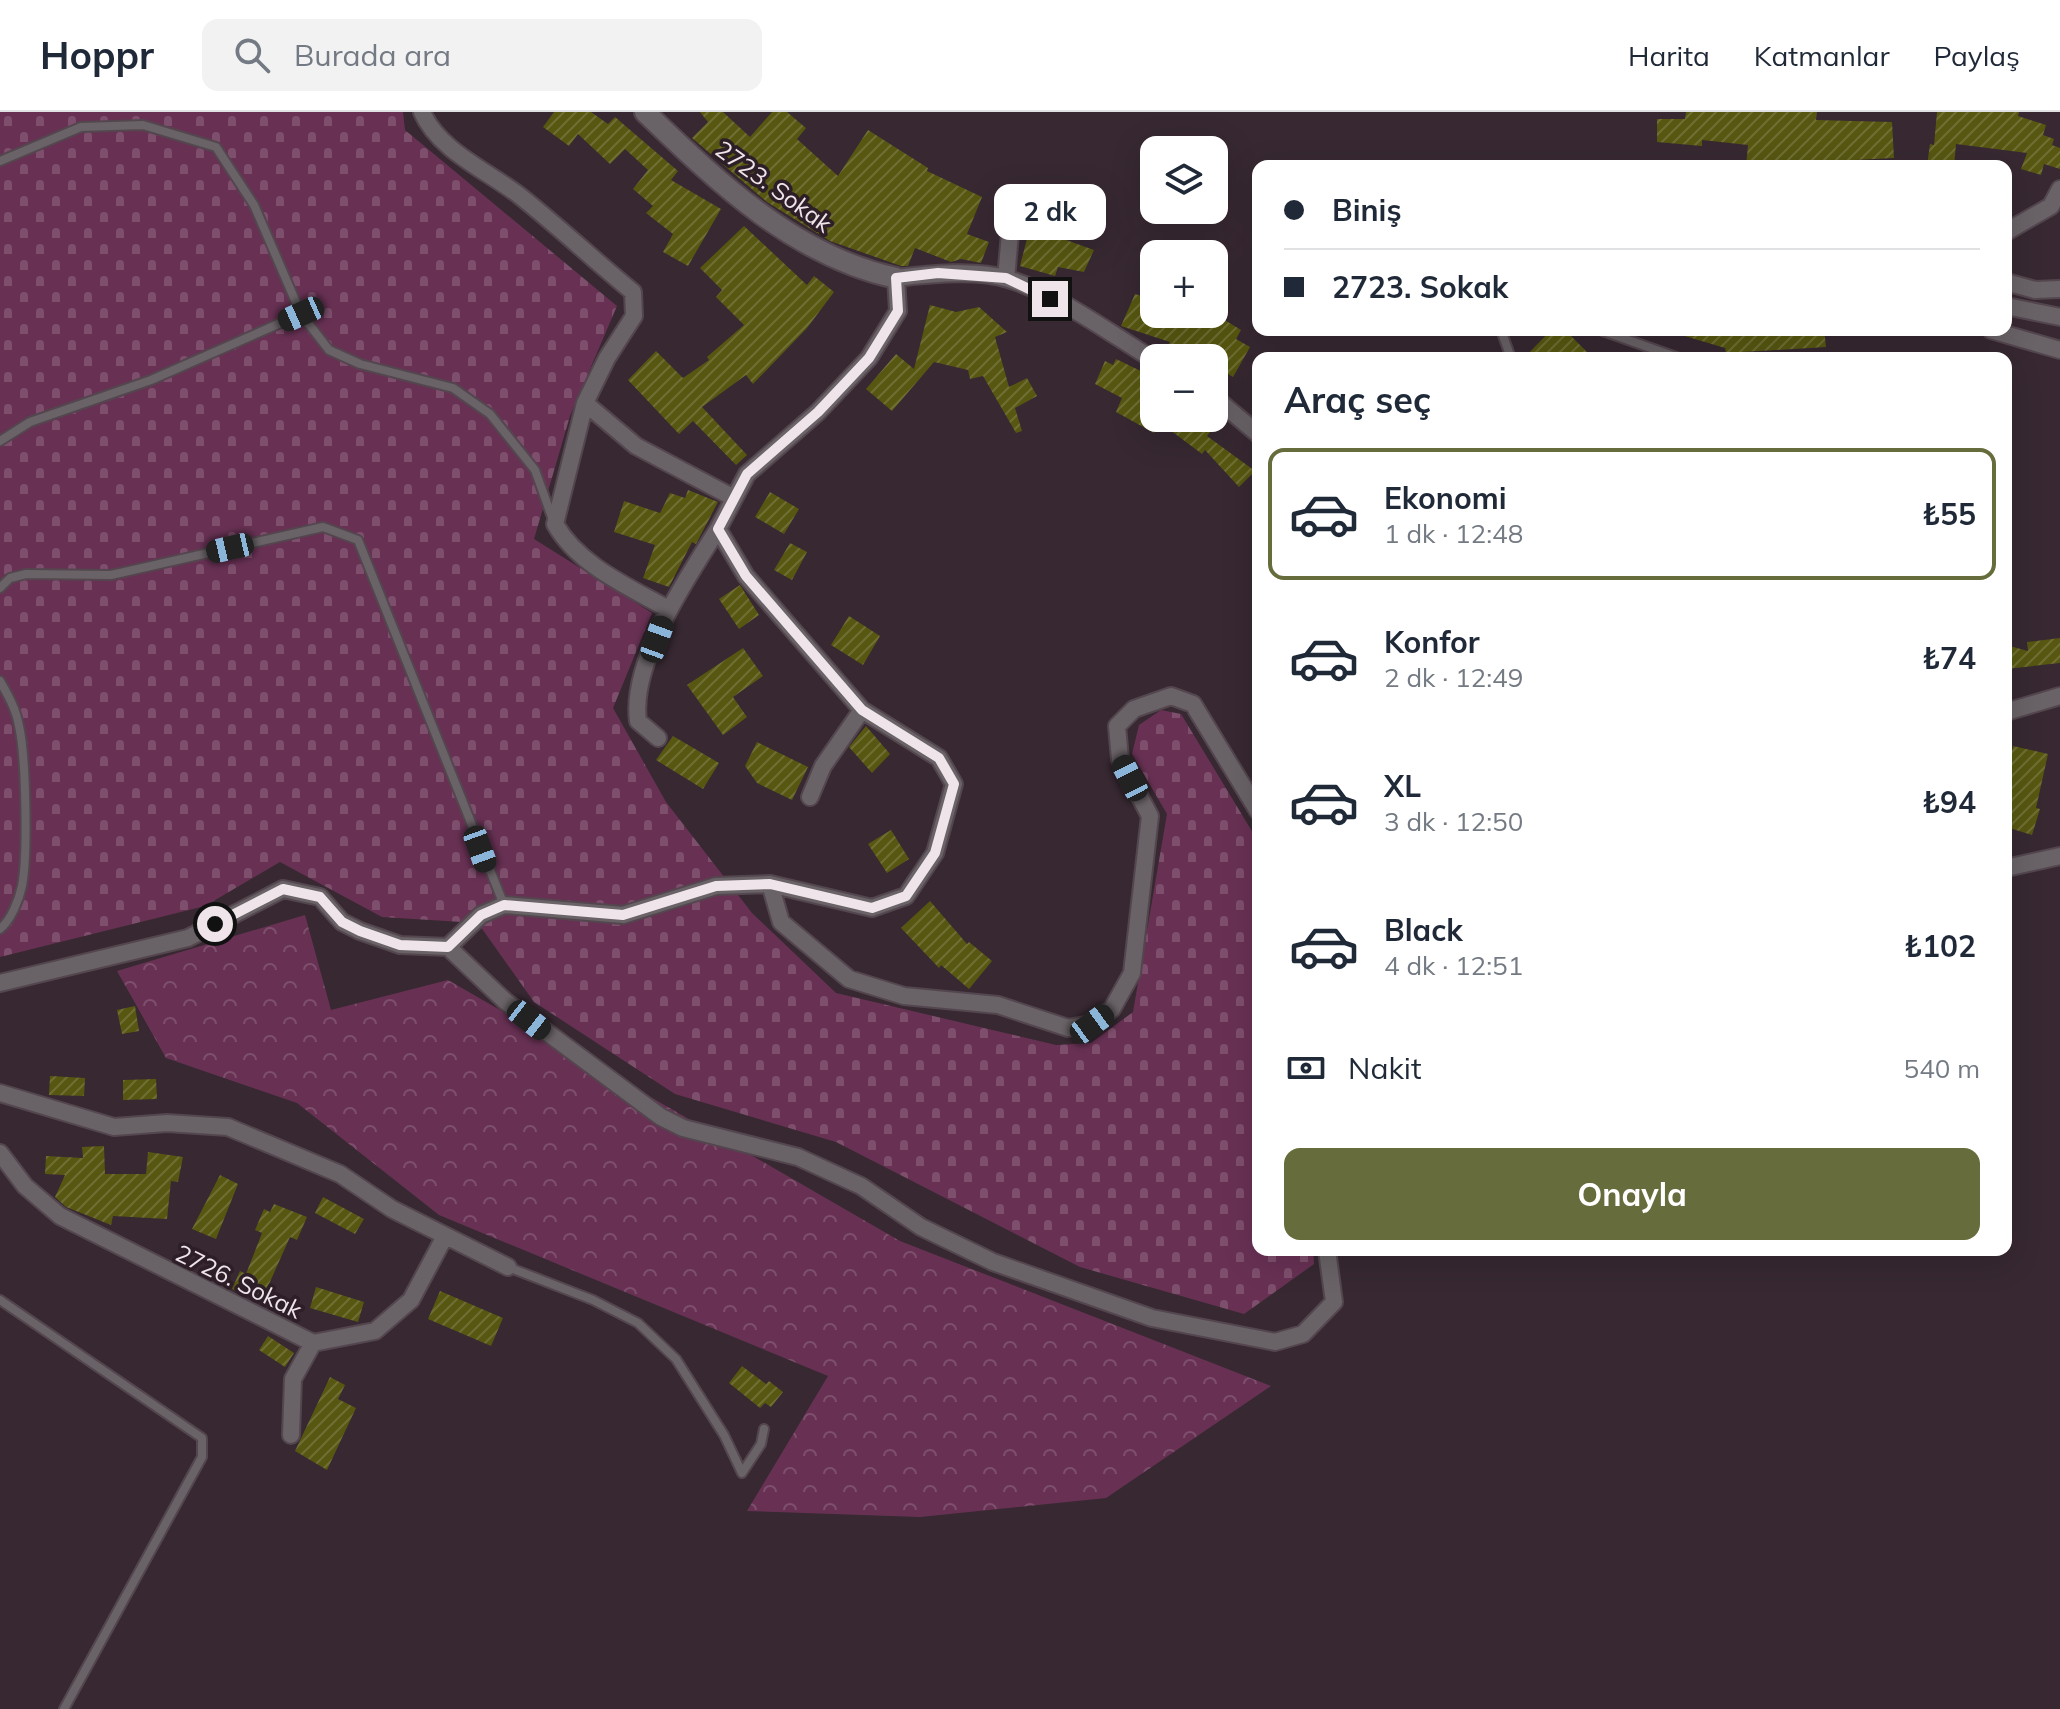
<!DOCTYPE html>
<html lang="tr">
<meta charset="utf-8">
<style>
:root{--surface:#fff;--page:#f2f2f3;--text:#1f2937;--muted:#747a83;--line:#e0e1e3;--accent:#676c3c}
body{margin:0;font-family:Mulish,sans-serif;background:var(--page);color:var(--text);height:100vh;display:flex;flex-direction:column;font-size:30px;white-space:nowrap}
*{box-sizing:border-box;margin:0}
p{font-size:26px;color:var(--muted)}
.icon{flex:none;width:44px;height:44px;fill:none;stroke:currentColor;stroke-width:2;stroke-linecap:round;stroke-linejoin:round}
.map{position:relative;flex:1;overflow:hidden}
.side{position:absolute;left:1252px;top:240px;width:760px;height:904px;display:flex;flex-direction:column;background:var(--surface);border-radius:16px;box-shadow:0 8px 32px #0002}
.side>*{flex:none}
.guide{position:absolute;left:1252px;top:48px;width:760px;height:176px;border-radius:16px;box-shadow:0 8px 32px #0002;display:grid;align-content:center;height:176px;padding:0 32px;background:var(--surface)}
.fabs{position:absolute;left:1140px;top:24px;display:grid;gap:16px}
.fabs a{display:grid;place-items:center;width:88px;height:88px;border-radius:16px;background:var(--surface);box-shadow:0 8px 32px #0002;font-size:40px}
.end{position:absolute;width:36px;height:36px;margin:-18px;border:10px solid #eee4e9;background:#111;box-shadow:0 0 0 4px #111}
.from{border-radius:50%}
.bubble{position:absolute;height:56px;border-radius:16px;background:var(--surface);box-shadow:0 8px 32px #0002;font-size:26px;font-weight:700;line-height:56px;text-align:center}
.car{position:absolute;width:24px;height:48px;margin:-24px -12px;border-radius:10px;box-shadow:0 0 6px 2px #0007;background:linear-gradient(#222 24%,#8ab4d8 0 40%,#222 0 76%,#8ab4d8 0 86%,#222 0)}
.guide b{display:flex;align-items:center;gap:28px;height:76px;font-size:30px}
.guide b+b{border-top:2px solid var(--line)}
.guide i{width:20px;height:20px;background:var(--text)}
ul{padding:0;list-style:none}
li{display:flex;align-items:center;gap:24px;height:132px;margin:0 16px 12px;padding:0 16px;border:4px solid transparent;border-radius:16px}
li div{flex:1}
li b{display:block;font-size:30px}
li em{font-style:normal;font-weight:700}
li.active{border-color:var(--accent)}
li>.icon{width:72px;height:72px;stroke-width:1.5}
h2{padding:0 32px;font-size:36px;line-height:96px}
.pay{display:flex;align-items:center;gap:20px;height:88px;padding:0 32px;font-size:30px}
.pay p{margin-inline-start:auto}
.cta{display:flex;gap:16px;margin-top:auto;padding:16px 32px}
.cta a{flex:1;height:92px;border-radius:16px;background:var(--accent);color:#fff;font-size:32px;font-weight:700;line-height:92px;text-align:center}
header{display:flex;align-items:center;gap:48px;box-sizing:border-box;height:112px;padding:0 40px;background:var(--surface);border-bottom:2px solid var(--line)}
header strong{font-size:38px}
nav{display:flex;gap:44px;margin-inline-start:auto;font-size:28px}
.search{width:560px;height:72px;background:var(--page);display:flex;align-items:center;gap:20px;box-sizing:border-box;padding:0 28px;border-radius:16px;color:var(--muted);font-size:30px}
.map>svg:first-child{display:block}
.forest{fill:url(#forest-crowns)}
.cemetery{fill:url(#cemetery-stones)}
.building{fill:url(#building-hatch)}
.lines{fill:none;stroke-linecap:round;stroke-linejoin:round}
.service-casing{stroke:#54464e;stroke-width:12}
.minor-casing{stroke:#54464e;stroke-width:20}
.tertiary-casing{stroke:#54464e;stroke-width:24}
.service{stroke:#696266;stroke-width:8}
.minor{stroke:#696266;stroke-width:16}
.tertiary{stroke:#696266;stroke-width:20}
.route{stroke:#eee4e9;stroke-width:10}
.labels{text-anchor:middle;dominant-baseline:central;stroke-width:7;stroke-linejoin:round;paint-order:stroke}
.street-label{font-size:24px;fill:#eee4e9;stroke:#2d1e27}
</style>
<header>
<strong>Hoppr</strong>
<div class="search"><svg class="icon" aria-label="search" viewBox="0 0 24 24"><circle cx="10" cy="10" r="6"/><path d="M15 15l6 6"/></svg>Burada ara</div>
<nav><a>Harita</a><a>Katmanlar</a><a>Paylaş</a></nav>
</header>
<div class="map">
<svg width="2060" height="1597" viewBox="0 0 2060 1597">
<defs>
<pattern id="forest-crowns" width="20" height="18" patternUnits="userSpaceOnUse" patternTransform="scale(2)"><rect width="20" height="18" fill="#683154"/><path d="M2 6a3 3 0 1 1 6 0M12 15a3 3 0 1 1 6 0" fill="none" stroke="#7e4f6d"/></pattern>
<pattern id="cemetery-stones" width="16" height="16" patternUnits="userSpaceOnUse" patternTransform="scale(2)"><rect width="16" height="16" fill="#683154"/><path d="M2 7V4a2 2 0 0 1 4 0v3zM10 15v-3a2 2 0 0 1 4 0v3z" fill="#7e4f6d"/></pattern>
<pattern id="building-hatch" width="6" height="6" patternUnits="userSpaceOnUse" patternTransform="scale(2)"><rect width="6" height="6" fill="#575711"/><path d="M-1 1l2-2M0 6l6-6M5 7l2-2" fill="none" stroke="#6f6f34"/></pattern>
</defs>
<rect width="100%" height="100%" fill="#372831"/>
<!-- forest -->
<path class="forest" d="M 305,803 L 331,898 L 448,868 L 900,1129 L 1271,1274 L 1106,1386 L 920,1405 L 747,1399 L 828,1264 L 439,1103 L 297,991 L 166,946 L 117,859 Z"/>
<!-- cemetery -->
<path class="cemetery" d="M 0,0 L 403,0 L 405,18 L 617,194 L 570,304 L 534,427 L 652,501 L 613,596 L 666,690 L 752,801 L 836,881 L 1056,933 L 1091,931 L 1133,900 L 1167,702 L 1132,642 L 1139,613 L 1161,598 L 1181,602 L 1253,721 L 1258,748 L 1258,1138 L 1313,1138 L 1314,1152 L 1244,1202 L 1080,1155 L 836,1030 L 675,982 L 534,890 L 478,811 L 382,805 L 280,750 L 205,794 L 0,845 Z"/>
<!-- building -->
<path class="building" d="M 554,0 L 591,0 L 608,12 L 615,5 L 678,59 L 671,68 L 721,97 L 688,154 L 663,140 L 673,122 L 646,101 L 653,94 L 633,77 L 648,58 L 625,37 L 610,52 L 578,22 L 569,34 L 543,15 Z
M 700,0 L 723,0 L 750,25 L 772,0 L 787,0 L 806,16 L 797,27 L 838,64 L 868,18 L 928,56 L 927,59 L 982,85 L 967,122 L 989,130 L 981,151 L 961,147 L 951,150 L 915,136 L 908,154 L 901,154 L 830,129 L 767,90 L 692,26 L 708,10 Z
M 1686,0 L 1817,0 L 1816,8 L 1892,10 L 1894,46 L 1855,48 L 1855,54 L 1746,54 L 1748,33 L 1702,28 L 1702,34 L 1657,30 L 1657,7 L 1685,7 Z
M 1937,0 L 2019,0 L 2018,4 L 2046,13 L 2043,23 L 2054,27 L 2052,33 L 2060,36 L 2060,57 L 2044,52 L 2041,63 L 2021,57 L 2027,41 L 1956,32 L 1954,54 L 1927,54 L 1930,32 L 1934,33 Z
M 744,114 L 807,173 L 814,164 L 834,180 L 807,216 L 753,272 L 746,263 L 702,295 L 747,343 L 736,353 L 693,309 L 679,322 L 628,268 L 656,239 L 683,266 L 709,248 L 707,245 L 744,213 L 716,185 L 722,178 L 700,156 Z
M 1030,115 L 1094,138 L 1084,160 L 1058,155 L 1055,164 L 1020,154 Z
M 1135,182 L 1154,188 L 1154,202 L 1215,202 L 1241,218 L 1236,227 L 1250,235 L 1233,265 L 1214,254 L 1214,246 L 1176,246 L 1164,239 L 1170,230 L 1121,214 Z
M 930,193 L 956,200 L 979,195 L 1007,220 L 995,225 L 1009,275 L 1027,266 L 1037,284 L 1015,296 L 1022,319 L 1016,321 L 983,264 L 970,267 L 968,258 L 934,250 L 892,299 L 866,277 L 896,242 L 914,257 Z
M 1551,218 L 1565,218 L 1593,246 L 1524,246 Z
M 1678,218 L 1824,218 L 1826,235 L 1726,241 L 1725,236 L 1678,222 Z
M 1116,247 L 1147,262 L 1145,267 L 1154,271 L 1154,306 L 1221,306 L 1207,324 L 1255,359 L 1239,375 L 1205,338 L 1202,342 L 1154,306 L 1154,321 L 1116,300 L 1122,286 L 1095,272 L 1105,249 L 1113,253 Z
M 688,378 L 718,390 L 696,432 L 692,430 L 669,475 L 643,466 L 655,433 L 614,420 L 624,389 L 660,401 L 670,381 L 685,386 Z
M 770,380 L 799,397 L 784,422 L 755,405 Z
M 790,431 L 807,440 L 792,468 L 774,458 Z
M 740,473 L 759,503 L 739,517 L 719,487 Z
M 849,504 L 880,524 L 863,553 L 831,533 Z
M 2060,526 L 2060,551 L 2006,557 L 2006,533 L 2028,539 L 2027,530 Z
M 743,536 L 763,564 L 733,585 L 747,605 L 723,623 L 687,573 Z
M 866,614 L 890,642 L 872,661 L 849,635 Z
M 673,624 L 719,651 L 703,677 L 656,648 Z
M 757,630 L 808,655 L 792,688 L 757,671 L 745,654 Z
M 2013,634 L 2048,642 L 2036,696 L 2040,697 L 2032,723 L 2006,715 L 2006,669 Z
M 891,718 L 909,747 L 887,761 L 868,732 Z
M 930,789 L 967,832 L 969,830 L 992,849 L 969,877 L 941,853 L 939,856 L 901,816 Z
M 135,894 L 139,919 L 122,922 L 117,898 Z
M 50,964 L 85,966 L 84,984 L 49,983 Z
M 156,967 L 157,987 L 123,988 L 123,968 Z
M 104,1034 L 105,1062 L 146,1062 L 148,1040 L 183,1045 L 178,1070 L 171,1069 L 167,1107 L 113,1104 L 111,1113 L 66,1095 L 55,1085 L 65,1063 L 45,1062 L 46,1044 L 83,1046 L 82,1035 Z
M 220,1063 L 238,1072 L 216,1127 L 192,1117 Z
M 323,1085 L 364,1107 L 355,1122 L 315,1101 Z
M 274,1092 L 307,1105 L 297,1128 L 290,1125 L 261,1190 L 232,1177 L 240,1159 L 246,1162 L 262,1121 L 255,1118 L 264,1097 L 270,1100 Z
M 316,1175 L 364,1190 L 358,1210 L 310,1196 Z
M 440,1179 L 503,1206 L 491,1234 L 428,1207 Z
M 268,1224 L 294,1241 L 285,1255 L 259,1238 Z
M 742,1254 L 766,1272 L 769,1269 L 783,1280 L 771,1295 L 765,1291 L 760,1296 L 729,1271 Z
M 330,1265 L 345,1273 L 338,1287 L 356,1296 L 327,1358 L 295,1339 Z"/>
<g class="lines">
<defs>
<path id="service" d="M 0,49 L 81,15 L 143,13 L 216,35 L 254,93 L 301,202 L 329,238 L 360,252 L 453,276 L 490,302 L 535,358 L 553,408
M 1501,218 L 1511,246
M 1600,218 L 1679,246
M 1744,246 L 1775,246
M 0,329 L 30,310 L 151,268 L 301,202
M 0,476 L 10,466 L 26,462 L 111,463 L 323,415 L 358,428 L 504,793
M 0,569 C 8,583 16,597 19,614 C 26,644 28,743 22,774 C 19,788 11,808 0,817
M 508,1155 L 593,1188 L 638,1211 L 676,1247 L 724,1323 L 742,1361 L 761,1332 L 764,1317
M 0,1188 L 202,1326 L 202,1345 L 64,1597"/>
<path id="minor" d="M 422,0 C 439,39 488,59 520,84 C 559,115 595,149 633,180 L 634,204 L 607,246 L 585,291 L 555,412 C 578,453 629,475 668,497
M 2006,120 L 2051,94 L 2060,77
M 1006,166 L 1012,100
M 2006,170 L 2035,178 L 2060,177
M 2006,194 L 2060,205
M 1991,218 L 2060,238
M 1214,285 L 1258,322
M 585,291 L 636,334 L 734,386
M 2006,600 L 2060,584
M 658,626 L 638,609 C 630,550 687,466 718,417
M 810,685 L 823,654 L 862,598
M 2006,756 L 2060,744
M 770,772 L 781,810 L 849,867 L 904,884 L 998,893 L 1068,916 L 1092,912 L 1112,897 L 1132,861 L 1150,704 L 1120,647 L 1117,614 L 1134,597 L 1171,584 L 1193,592 L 1258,699
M 448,835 L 505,889 L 661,1005 L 683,1016 L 798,1045 L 861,1074 L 921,1115 L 993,1150 L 1152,1206 L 1275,1230 L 1303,1222 L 1334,1190 L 1327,1138
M 0,871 L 188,826 L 283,777 L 320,785 L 342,810 L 360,819 L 400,833 L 448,835 L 481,803 L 504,793 L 623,803 L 716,774 L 770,772 L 872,796 L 906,784 L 935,741 L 954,672 L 939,646 L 862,598 L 746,464 L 718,417 L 747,362 L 818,300 L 869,246 L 898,199 L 896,166 C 928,162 977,157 1008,167 C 1059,183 1108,220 1154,248
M 0,981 L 114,1015 L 167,1011 L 228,1015 L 340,1062 L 392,1097 L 508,1155
M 0,1041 L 25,1074 L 60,1104 L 313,1231 L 375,1219 L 411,1188 L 445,1124
M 291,1323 L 293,1267 L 313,1231"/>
<path id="tertiary" d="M 645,0 C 718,70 794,144 896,166"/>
</defs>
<!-- service casing -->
<use href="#service" class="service-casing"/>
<!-- minor casing -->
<use href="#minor" class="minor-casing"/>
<!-- tertiary casing -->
<use href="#tertiary" class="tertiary-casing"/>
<!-- service -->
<use href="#service" class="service"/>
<!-- minor -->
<use href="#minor" class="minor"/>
<!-- tertiary -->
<use href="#tertiary" class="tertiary"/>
</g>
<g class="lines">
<!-- route -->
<path class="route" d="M 215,812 L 283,777 L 320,785 L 342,810 L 360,819 L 400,833 L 448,835 L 481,803 L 504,793 L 623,803 L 716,774 L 770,772 L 872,796 L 906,784 L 935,741 L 954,672 L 939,646 L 862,598 L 746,464 L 718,417 L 747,362 L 818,300 L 869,246 L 898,199 L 896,166 L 938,161 L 1006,166 L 1050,187"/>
</g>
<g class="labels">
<!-- street labels -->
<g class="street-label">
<text transform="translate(774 74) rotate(36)">2723. Sokak</text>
<text transform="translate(239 1169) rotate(26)">2726. Sokak</text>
</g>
</g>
</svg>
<div class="fabs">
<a><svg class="icon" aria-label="layers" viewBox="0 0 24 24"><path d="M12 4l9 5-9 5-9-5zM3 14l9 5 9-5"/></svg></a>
<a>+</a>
<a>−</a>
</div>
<i class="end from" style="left:215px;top:812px"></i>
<i class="end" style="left:1050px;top:187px"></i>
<div class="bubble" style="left:994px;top:72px;width:112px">2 dk</div>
<i class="car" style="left:301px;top:202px;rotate:246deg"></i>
<i class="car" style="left:230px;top:436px;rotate:257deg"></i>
<i class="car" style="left:657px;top:527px;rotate:20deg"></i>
<i class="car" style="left:1130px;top:666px;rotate:333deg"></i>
<i class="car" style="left:480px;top:737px;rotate:160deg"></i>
<i class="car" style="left:529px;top:908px;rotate:128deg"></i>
<i class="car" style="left:1092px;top:912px;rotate:54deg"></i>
<div class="guide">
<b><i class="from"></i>Biniş</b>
<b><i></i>2723. Sokak</b>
</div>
<section class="side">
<h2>Araç seç</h2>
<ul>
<li class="active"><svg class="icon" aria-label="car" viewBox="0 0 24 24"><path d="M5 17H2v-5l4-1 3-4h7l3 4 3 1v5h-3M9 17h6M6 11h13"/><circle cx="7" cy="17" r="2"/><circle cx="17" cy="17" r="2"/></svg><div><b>Ekonomi</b><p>1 dk · 12:48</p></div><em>₺55</em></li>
<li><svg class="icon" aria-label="car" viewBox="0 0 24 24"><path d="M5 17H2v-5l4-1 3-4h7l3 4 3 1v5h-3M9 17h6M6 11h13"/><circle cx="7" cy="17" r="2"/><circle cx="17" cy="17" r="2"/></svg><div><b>Konfor</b><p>2 dk · 12:49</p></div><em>₺74</em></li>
<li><svg class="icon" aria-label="car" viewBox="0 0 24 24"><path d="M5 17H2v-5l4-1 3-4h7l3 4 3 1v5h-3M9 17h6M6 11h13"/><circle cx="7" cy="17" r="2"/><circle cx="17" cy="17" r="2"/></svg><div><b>XL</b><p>3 dk · 12:50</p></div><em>₺94</em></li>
<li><svg class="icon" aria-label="car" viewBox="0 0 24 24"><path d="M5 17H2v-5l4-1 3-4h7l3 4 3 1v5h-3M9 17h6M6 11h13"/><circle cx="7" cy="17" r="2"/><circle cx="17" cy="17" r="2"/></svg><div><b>Black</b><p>4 dk · 12:51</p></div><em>₺102</em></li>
</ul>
<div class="pay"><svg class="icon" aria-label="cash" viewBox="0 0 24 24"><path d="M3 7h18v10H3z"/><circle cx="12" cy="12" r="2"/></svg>Nakit<p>540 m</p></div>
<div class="cta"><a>Onayla</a></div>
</section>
</div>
